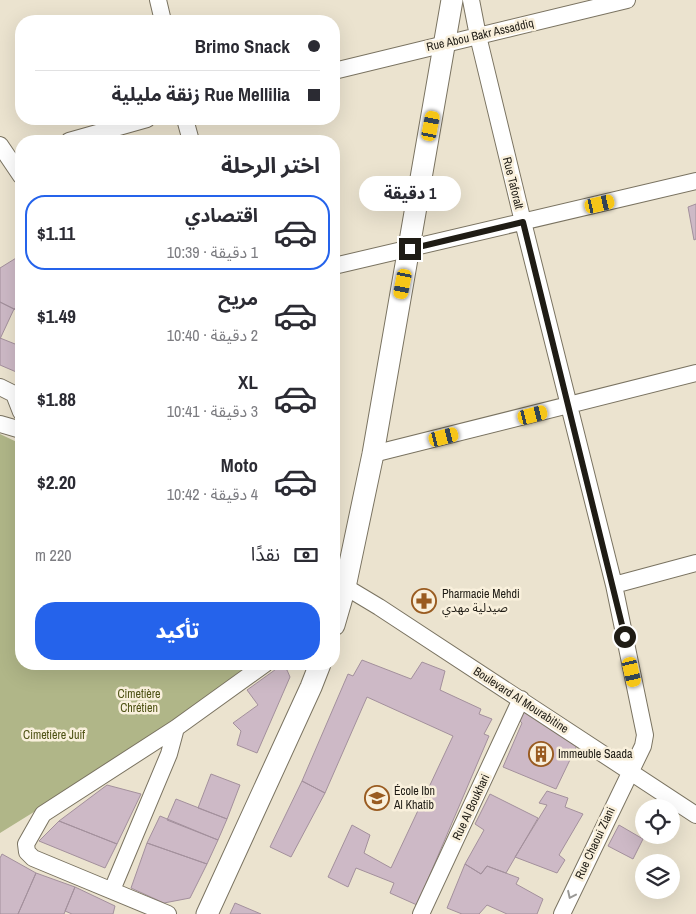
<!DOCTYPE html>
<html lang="ar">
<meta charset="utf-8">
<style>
:root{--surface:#fff;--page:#f7f7f7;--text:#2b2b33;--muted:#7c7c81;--line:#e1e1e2;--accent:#2563eb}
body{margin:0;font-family:"Archivo Narrow","Noto Sans Arabic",sans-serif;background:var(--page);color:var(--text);direction:rtl;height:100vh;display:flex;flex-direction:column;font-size:19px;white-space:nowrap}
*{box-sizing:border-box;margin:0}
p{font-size:16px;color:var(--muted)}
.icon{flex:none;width:28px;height:28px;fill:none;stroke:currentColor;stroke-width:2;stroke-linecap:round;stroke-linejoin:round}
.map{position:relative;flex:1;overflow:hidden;direction:ltr}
.panel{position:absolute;left:15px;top:135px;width:325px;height:535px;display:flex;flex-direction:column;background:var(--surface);border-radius:20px;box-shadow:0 5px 20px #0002;direction:rtl}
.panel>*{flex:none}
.guide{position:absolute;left:15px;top:15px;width:325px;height:110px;border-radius:20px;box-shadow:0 5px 20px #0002;direction:rtl;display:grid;align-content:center;height:110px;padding:0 20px;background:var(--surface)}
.buttons{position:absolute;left:635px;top:799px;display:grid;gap:10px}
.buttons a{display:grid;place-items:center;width:45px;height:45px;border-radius:50%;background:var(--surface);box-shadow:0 5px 20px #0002;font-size:25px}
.end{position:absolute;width:22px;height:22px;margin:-11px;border:6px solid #1f1c15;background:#fff;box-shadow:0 0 0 2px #fff}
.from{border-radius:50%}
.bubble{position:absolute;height:35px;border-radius:18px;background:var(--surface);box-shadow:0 5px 20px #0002;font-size:16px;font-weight:800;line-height:35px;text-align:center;direction:rtl}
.car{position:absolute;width:15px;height:30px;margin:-15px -8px;border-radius:6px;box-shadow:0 0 4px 1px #0007;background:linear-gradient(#f5c518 24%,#345 0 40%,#f5c518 0 76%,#345 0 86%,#f5c518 0)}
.guide b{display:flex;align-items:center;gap:18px;height:48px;font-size:19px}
.guide b+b{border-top:1px solid var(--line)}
.guide i{width:12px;height:12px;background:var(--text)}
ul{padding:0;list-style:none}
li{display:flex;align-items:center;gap:15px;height:75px;margin:0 10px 8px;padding:0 10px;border:2px solid transparent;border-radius:20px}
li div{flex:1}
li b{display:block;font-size:19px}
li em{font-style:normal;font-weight:800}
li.active{border-color:var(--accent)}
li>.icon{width:45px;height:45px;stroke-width:1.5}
h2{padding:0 20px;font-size:22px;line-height:60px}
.pay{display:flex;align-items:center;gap:12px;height:55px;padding:0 20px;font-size:19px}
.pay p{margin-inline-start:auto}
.primary-button{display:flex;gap:10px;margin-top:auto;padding:10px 20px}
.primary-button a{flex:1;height:58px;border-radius:20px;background:var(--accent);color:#fff;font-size:20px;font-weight:800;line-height:58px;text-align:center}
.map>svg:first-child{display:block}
.green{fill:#b0b688}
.building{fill:#cdb9c6;stroke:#a3909c}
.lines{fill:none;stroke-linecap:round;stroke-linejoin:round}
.minor-casing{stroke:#7a7361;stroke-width:18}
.major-casing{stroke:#7a7361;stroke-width:23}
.minor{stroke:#fff;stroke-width:16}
.major{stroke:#fff;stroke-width:21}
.oneway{stroke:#9a9996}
.route{stroke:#1f1c15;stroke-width:6}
.labels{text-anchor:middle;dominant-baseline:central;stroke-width:5;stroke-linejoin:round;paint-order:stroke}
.street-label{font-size:12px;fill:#1f1c15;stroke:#f9f0dc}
.poi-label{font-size:12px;fill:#1f1c15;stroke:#f9f0dc;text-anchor:start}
.park-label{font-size:12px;fill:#4e5214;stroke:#f9f0dc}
</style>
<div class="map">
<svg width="696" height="914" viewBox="0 0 696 914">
<rect width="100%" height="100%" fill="#ebe3cf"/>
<!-- green -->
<path class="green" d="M 0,434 L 21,444 L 21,664 L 252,664 L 129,753 L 0,833 Z"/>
<!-- building -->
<path class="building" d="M 696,204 L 696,239 L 694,240 L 688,207 Z
M 21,255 L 21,304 L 14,309 L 0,302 L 0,268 Z
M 0,302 L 14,309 L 0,339 Z
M 21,304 L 21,315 L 14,309 Z
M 0,338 L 20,346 L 21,344 L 21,374 L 0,365 Z
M 339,487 L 339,515 L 334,538 L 334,488 Z
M 362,660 L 411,679 L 422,662 L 445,671 L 440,690 L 481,709 L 479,714 L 492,719 L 484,734 L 489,736 L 417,905 L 390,893 L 394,883 L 356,868 L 348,887 L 328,877 L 352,825 L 370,835 L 364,853 L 391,868 L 453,736 L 367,697 L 325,793 L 302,781 L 348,674 L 353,676 Z
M 279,667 L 287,670 L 290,677 L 257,753 L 237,745 L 241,731 L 233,723 L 258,705 L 247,690 Z
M 526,708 L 579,741 L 556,789 L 503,767 L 522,723 L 519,720 Z
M 211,774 L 240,785 L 227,819 L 198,808 Z
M 302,781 L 325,793 L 291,857 L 270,847 Z
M 107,785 L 141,794 L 117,844 L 59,821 Z
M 547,791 L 568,798 L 565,807 L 583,814 L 559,855 L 565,860 L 557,873 L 515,857 L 547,805 L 539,803 Z
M 490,794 L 538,818 L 506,873 L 487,866 L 481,874 L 465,864 L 484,830 L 475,824 Z
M 176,799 L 227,819 L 218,840 L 167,820 Z
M 160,816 L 218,840 L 207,864 L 147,843 Z
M 59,821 L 117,844 L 105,868 L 39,841 Z
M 619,825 L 643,839 L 633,859 L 608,846 Z
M 147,843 L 207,864 L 190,898 L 164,903 L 131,888 Z
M 2,854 L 36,873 L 18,914 L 0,914 L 0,858 Z
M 465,864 L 481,874 L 487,866 L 519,878 L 516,884 L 543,899 L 537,914 L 507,914 L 487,905 L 479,914 L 462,914 L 447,908 Z
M 36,873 L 75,887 L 64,914 L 18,914 Z
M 75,887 L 115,906 L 113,914 L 72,914 L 65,911 Z
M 235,903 L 261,914 L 230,914 Z"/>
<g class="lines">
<defs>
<path id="minor" d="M 158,0 L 163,21
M 471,0 L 478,36 L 523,222 L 614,585 L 645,735 L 643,746 L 562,914
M 334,71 L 627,0
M 185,119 L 191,141
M 69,141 L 147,119
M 0,145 L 21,176
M 334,266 L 696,181
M 0,387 L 14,394 L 21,412
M 0,424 L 21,430
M 373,454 L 696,373
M 334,580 L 379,607 L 696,815
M 614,585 L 696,563
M 112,890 L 169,754 L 176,728
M 168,914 L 33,858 L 27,852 L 26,844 L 43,814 L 176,728 L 265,664
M 421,914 L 521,699"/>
<path id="major" d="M 334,625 L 345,587 L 373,454 L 452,0
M 207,914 L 311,687 L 320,664"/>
</defs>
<!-- minor casing -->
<use href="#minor" class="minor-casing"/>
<!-- major casing -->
<use href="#major" class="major-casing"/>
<!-- minor -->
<use href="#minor" class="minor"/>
<!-- major -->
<use href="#major" class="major"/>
</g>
<!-- one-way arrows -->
<defs><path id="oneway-chevron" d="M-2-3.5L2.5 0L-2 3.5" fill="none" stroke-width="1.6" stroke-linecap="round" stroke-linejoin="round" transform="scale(1.25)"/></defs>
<use class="oneway" href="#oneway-chevron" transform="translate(571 895) rotate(115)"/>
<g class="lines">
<!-- route -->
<path class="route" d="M 410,249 L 523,222 L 625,637"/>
</g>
<!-- icons -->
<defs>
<symbol id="pharmacy-ring" viewBox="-11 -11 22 22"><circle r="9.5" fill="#f9f0dc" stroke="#995b20" stroke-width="1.5"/><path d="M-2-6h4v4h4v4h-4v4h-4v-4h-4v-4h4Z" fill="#995b20"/></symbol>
<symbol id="building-ring" viewBox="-11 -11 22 22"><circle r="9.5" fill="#f9f0dc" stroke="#995b20" stroke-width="1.5"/><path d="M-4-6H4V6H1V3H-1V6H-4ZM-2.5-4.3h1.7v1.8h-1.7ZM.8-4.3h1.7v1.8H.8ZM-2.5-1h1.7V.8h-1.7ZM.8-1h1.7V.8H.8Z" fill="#995b20"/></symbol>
<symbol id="school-ring" viewBox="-11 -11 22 22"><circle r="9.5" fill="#f9f0dc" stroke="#995b20" stroke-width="1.5"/><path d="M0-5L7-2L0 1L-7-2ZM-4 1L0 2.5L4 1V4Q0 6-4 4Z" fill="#995b20"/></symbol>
</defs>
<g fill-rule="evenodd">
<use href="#pharmacy-ring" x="410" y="587" width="28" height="28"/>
<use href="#building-ring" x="527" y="740" width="28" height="28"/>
<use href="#school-ring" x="363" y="784" width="28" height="28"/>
</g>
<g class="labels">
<!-- street labels -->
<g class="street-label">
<text transform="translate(480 35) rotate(-13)">Rue Abou Bakr Assaddiq</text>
<text transform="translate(513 183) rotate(76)">Rue Taforalt</text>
<text transform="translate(521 700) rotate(33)">Boulevard Al Mourabitine</text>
<text transform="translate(471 807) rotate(-65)">Rue Al Boukhari</text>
<text transform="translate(595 843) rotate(-65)">Rue Chaoui Ziani</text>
</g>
<!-- poi labels -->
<g class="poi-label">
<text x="442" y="594">Pharmacie Mehdi<tspan x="442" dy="14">صيدلية مهدي</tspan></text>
<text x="558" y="754">Immeuble Saada</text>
<text x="394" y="791">École Ibn<tspan x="394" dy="14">Al Khatib</tspan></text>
</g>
<!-- park labels -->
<g class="park-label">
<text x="139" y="694">Cimetière<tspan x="139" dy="14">Chrétien</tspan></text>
<text x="54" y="735">Cimetière Juif</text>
</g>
</g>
</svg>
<div class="buttons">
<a><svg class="icon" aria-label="locate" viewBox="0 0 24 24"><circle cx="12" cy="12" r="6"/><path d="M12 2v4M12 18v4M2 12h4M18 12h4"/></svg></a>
<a><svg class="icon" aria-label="layers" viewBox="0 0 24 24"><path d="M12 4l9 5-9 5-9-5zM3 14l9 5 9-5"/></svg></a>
</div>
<i class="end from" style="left:625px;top:637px"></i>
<i class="end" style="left:410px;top:249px"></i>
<div class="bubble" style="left:359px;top:176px;width:102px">1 دقيقة</div>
<i class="car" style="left:431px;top:126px;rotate:11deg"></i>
<i class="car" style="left:600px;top:204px;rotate:77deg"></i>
<i class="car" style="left:403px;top:284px;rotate:191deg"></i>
<i class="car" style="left:533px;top:415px;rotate:76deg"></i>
<i class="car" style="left:444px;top:437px;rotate:76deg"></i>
<i class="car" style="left:632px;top:672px;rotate:167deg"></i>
<div class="guide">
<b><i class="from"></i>Brimo Snack</b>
<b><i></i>Rue Mellilia زنقة مليلية</b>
</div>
<section class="panel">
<h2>اختر الرحلة</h2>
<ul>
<li class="active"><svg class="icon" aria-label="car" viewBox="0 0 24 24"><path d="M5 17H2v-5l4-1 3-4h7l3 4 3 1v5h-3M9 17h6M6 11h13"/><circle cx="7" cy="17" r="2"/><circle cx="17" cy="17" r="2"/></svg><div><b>اقتصادي</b><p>1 دقيقة · 10:39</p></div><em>$1.11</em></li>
<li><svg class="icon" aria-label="car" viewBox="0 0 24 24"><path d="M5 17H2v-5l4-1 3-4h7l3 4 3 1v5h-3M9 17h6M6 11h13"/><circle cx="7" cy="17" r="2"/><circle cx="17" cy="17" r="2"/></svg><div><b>مريح</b><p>2 دقيقة · 10:40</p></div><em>$1.49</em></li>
<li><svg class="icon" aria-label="car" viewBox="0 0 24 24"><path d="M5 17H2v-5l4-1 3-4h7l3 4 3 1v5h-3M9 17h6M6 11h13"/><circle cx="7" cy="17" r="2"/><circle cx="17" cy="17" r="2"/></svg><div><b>XL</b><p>3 دقيقة · 10:41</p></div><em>$1.88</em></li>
<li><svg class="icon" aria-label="car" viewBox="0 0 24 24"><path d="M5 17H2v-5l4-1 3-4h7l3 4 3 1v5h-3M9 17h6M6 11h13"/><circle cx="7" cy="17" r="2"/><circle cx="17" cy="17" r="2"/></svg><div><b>Moto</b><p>4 دقيقة · 10:42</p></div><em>$2.20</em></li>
</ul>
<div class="pay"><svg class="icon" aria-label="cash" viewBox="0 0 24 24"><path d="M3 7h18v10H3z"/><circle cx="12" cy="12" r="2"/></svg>نقدًا<p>220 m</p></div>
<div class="primary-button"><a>تأكيد</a></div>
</section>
</div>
